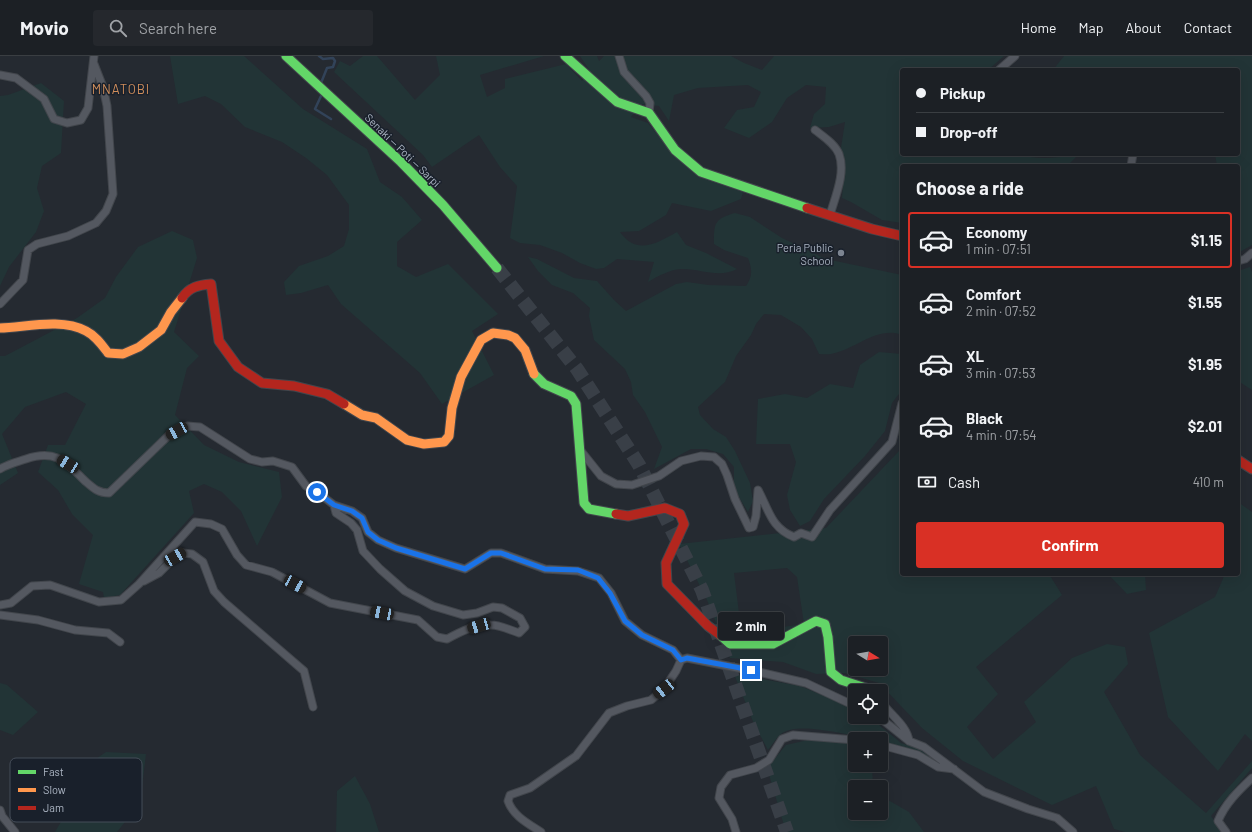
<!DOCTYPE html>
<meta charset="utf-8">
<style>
:root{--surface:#1c2025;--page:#25282d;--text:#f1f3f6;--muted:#a0a3a7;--line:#3a3e42;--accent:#d93025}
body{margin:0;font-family:Barlow,sans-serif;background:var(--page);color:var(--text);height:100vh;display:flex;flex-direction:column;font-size:15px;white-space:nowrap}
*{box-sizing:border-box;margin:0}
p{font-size:13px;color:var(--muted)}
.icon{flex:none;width:22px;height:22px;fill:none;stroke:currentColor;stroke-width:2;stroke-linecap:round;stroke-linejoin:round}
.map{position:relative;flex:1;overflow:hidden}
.details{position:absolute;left:900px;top:108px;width:340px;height:412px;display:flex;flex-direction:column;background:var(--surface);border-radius:4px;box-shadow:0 4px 16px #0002,0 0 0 1px var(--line)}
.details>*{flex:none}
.guide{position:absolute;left:900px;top:12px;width:340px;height:88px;border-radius:4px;box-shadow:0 4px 16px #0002,0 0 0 1px var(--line);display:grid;align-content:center;height:88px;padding:0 16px;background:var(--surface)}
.needle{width:26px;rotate:101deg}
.buttons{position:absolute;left:848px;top:580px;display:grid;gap:8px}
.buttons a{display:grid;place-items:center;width:40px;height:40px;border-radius:4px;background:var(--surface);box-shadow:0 4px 16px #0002,0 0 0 1px var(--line);font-size:20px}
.end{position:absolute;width:18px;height:18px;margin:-9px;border:5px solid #1a73e8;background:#fff;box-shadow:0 0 0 2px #fff}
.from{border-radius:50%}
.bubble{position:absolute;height:28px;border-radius:4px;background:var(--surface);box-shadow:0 4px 16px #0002,0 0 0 1px var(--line);font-size:13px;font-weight:700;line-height:28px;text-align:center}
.car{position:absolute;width:12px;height:24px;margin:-12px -6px;border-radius:5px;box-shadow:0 0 3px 1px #0007;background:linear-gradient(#222 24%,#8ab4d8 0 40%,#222 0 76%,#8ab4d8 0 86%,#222 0)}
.guide b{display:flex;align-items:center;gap:14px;height:38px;font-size:15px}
.guide b+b{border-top:1px solid var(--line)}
.guide i{width:10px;height:10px;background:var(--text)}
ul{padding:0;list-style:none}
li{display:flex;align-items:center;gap:12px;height:56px;margin:0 8px 6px;padding:0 8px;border:2px solid transparent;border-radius:4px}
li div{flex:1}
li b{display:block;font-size:15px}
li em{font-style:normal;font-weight:700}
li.on{border-color:var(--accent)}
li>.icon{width:36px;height:36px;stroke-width:1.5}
h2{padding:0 16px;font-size:18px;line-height:48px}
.pay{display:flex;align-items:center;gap:10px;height:44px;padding:0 16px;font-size:15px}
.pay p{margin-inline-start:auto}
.button{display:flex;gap:8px;margin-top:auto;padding:8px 16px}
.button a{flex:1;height:46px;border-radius:4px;background:var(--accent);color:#fff;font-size:16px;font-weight:700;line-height:46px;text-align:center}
header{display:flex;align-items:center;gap:24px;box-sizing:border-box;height:56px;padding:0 20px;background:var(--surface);border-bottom:1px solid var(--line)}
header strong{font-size:19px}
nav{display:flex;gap:22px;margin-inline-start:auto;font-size:14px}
.search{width:280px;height:36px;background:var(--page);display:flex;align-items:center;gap:10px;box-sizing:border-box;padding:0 14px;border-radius:4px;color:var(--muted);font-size:15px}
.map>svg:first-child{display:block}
.green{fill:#223436;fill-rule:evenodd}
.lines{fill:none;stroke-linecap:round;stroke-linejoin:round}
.stream{stroke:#324359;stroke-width:2.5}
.highway-tunnel{stroke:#393f47;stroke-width:14;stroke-dasharray:14 7;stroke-linecap:butt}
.street-casing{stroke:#42464c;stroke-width:9}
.fast-casing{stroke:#42464c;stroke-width:11}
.slow-casing{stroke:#42464c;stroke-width:11}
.jam-casing{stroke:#42464c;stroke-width:11}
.street{stroke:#545860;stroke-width:7}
.fast{stroke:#63d668;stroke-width:9}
.slow{stroke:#ff974d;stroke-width:9}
.jam{stroke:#b3261e;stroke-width:9}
.route{stroke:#1a73e8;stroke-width:5}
.poi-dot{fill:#7d8591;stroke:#19202b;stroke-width:1.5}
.labels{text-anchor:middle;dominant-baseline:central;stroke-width:3;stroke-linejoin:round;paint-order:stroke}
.street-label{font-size:11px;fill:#adb6c4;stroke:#19202b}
.poi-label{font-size:11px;fill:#adb6c4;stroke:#19202b;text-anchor:end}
.quarter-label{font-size:13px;letter-spacing:1px;fill:#d08e5b;stroke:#19202b}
.key{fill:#19202b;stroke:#454d59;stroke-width:1}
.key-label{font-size:11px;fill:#adb6c4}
</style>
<header>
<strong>Movio</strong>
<div class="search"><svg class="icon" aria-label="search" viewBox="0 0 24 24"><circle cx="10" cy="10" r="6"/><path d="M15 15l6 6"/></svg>Search here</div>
<nav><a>Home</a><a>Map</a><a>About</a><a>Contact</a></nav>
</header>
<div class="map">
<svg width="1252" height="776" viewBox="0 0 1252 776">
<rect width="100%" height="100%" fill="#252a31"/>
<!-- green -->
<path class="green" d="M 170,0 L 244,0 L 303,53 L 367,93 L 380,126 L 402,141 L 422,164 L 397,186 L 397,210 L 416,221 L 448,208 L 498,258 L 472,275 L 494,319 L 442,348 L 420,317 L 341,248 L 328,229 L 301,237 L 286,239 L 284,226 L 299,210 L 328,200 L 344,190 L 349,173 L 349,149 L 327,119 L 306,102 L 282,86 L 245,71 L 221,48 L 205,40 L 178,48 Z
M 363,0 L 377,0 L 415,44 L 440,19 L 436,0 L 544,0 L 480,19 L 487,41 L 505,32 L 505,23 L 566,8 L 582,25 L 590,15 L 580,0 L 597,0 L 599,5 L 604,0 L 731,0 L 744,7 L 762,14 L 774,0 L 1004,0 L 988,14 L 902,14 L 902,98 L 1018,98 C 1038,105 1058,101 1078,99 L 1067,110 L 902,110 L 902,167 L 882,164 L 851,146 L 842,142 L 843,129 L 841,92 L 845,66 L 829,71 L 810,72 L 814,58 L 825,48 L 826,31 L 806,29 L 787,42 L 772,66 L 749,82 L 724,72 L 737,54 L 754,51 L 761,36 L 748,29 L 698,32 L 674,39 L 669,65 L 659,50 L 642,48 L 631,61 L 648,67 L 676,101 L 699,121 L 743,136 L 741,143 L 711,155 L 672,147 L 666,159 L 639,175 L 620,176 C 637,200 657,187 677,176 L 686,189 L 706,197 L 737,213 C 718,223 700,212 681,213 C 669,214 658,220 648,226 L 654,206 L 617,203 L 604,212 L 596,213 L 580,207 L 562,197 L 540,189 L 520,187 L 510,182 L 517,130 L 500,111 L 479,79 L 432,111 L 423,99 L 334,16 L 340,5 L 350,10 Z
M 1064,0 L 1252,0 L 1252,189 L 1238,197 L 1238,110 L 1217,110 L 1215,98 L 1238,98 L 1238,14 L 1053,14 Z
M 41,27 L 64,45 L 61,97 L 42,110 L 37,132 L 44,155 L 36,176 L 9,211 L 0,230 L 0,40 L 8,39 Z
M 735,157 L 750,161 L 782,182 L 826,203 L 902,219 L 902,279 C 878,270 857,292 835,297 C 830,299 824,298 819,298 L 812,283 L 801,271 L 781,259 L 764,258 L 756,268 L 751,279 L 736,300 L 725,326 L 698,351 L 700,359 L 713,373 L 726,381 L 735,395 L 750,427 L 753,445 L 748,456 L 734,433 L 734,411 L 723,398 L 706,393 L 691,393 L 654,413 L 662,391 L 645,356 L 633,339 L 631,326 L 625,313 L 594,284 L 589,260 L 590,252 L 573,237 L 552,229 L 538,215 L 528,201 L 537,203 L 574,222 L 597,225 L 614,244 L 626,255 L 676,228 L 687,226 L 708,229 L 746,230 C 753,220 752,213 748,202 L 724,194 L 714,188 C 714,167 714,163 735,157 Z
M 172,175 L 193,184 L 197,202 L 174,276 L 199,300 L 187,312 L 175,359 L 204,389 L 239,406 L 279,416 L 282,441 L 257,490 L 241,455 L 222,436 L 204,428 L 189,435 L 194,457 L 120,539 L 104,542 L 103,536 L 79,528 L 93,479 L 72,458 L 58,434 L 38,416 L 48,389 L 65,389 L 86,348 L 66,336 L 25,351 L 2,378 L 18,417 L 0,429 L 0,300 L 5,300 L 77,262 L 105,242 L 116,221 L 138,191 Z
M 1250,211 L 1252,216 L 1252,334 L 1238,325 L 1238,215 Z
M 879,296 L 902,298 L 902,334 L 892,347 L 885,375 L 865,400 L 824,443 L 810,465 L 800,470 L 790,454 L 787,439 L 796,406 L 790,388 L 756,388 L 758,343 L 785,338 L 807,342 L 830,328 L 853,332 L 860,309 Z
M 899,395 L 902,396 L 902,518 L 1049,518 L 1062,539 L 976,611 L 998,638 L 967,671 L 993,703 L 1036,666 L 1024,646 L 1072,602 L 1107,588 L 1125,591 L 1128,608 L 1104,636 L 1140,699 L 1206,757 L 1252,705 L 1252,712 L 1211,760 L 1222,776 L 1125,776 L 1114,773 L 1096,730 L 1052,749 L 963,705 L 922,672 L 879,627 L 845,617 L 816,618 L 783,606 L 730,602 L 707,544 L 679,488 L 826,472 ZM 787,512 L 797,521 L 804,568 L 769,573 L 740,565 L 734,517 ZM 855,587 L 881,587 L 881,613 L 855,613 Z
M 1238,446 L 1252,456 L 1252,685 L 1245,678 L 1218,715 L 1168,661 L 1149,577 L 1215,541 L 1225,518 L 1238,518 Z
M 1108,518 L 1145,518 L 1146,534 L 1127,538 Z
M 734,618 L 800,630 L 832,643 L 855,655 L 855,661 L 867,661 L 874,665 L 901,687 L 918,692 L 936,705 L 917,696 L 881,685 L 881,683 C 856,683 803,664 782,677 C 777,681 772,689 768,694 L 754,668 Z
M 0,627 L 7,629 L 38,656 L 13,679 L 0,674 Z
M 808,684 L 855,688 L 855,709 L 872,709 L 873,731 L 855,731 L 855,757 L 881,757 L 881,740 L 909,756 L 924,776 L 786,776 L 767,712 L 786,689 Z
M 106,696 L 146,698 L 140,747 L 117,776 L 55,776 L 69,752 L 53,732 Z
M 355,720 L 370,748 L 379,776 L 336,776 L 337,735 Z"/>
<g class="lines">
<!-- stream -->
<path class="stream" d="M 319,0 L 323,3 L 333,2 L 335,5 L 333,11 L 327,12 L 321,27
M 321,40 L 315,53 L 331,63"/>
<!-- highway-tunnel -->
<path class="highway-tunnel" d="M 497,212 L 577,313 L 639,409 L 702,534 L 787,776"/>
<defs>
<path id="street" d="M 619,0 L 624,16 L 646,40 L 650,47 L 649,57
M 999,14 L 1015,0
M 0,19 L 16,22 L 44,43 L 54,63 L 67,67 L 81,64 L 88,52 L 94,0
M 815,74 C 824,81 835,88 839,98 C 846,117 835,141 830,159
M 1131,110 L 1133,98
M 1238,205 L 1245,203 L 1252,197
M 0,248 L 23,224 L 28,194 L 37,188 L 68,180 L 96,167 L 106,155 L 113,138 L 107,50 L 103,31 L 94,8
M 581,395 L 601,420 L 616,428 L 632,429 L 659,420 L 681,405 L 701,400 L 714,401 L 722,408 L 727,419 L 735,443 L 749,472 L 753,471 L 756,460 L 758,434 C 769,454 771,472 794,481 L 801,477 L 812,481 L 830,454 L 892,386 L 902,347
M 0,413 C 8,408 17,406 26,403 C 55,393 65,405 85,425 C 93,432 98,437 109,437 L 168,380 L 187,370 L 200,371 L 250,403 L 262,406 L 273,405 L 292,411 L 306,430 L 317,436 L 334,449
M 144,525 L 159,517 L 175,501 L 183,497 L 192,498 L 203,506 L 214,535 L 224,546 L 304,615 L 313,651
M 0,549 L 11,547 L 32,530 L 50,529 L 99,546 L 121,544 L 139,528 L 195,466 L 211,468 L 222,473 L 237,499 L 246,509 L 272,516 L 330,547 L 418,564 L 437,581 L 447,583 C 460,576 475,568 491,569 C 500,569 510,574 519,577 L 525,571 L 520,562 L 502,552 L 493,551 L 477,557 L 463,559 L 433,550 L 405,535 L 380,513 L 363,495 L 357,474 L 351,467 L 336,457 L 334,449 L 352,455 L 362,462 L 368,476 L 378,484 L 396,492 L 465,513 L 491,497 L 501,497 L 545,513 L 578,515 L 599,522 L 611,537 L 625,565 L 642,579 L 673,594 L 681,604
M 0,559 L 38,564 L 75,574 L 108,577 L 120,586
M 881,645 C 889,658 907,669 909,685
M 879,661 L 909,685 L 924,691 L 984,736 L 1028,753 L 1057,762 L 1073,776
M 881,689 L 918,699 L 938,711 L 954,713
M 0,754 L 2,760 L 15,776
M 541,776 C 529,768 513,760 508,745 L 510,739 L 530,732 L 576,700 L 609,657 L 627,650 L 651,644 L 664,633 L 676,615 L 681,604 L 687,602 L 763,617 L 806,627 L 855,650
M 736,776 L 732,763 L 719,742 L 721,731 L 730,719 L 756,712 L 769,704 L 782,683 L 793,679 L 855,684
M 1226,776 L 1218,765 C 1225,748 1238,735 1252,722"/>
<path id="fast" d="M 286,0 L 401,106 L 443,149 L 497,212
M 565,0 L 617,46 L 649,57 L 675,94 L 701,116 L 807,152
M 534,318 L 544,328 L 571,340 L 576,348 L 584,447 L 589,453 L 616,458
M 720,579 L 730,588 L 773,588 L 816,565 L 825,568 L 828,581 L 831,616 L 841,624 L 875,635"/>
<path id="slow" d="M 0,272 C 27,271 61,262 86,275 C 96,280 102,289 108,297 L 123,298 L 139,291 L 161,274 L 171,256 L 182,242
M 344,348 L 362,359 L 376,362 L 407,384 L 424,388 L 444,386 L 449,380 L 452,352 L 461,321 L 481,284 L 493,277 L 508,279 L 515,282 L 525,294 L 534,318"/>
<path id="jam" d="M 807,152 L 872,173 L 902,180
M 182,242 C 189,231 199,229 211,228 L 219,285 L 238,311 L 262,327 L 294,330 L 327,338 L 344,348
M 1238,404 L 1252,413
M 616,458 L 628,460 L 665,452 L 680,458 L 684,468 L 666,507 L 667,528 L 708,570 L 720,579"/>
</defs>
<!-- street casing -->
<use href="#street" class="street-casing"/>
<!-- fast casing -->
<use href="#fast" class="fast-casing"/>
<!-- slow casing -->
<use href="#slow" class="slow-casing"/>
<!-- jam casing -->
<use href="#jam" class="jam-casing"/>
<!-- street -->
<use href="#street" class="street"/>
<!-- fast -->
<use href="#fast" class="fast"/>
<!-- slow -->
<use href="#slow" class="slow"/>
<!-- jam -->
<use href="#jam" class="jam"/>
</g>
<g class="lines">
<!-- route -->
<path class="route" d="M 317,436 L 334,449 L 352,455 L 362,462 L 368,476 L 378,484 L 396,492 L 465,513 L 491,497 L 501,497 L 545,513 L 578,514 L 598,522 L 610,537 L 625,565 L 642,579 L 673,594 L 681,604 L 687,602 L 751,614"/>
</g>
<!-- markers -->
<circle class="poi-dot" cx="841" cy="197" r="4"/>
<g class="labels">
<!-- street labels -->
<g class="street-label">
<text transform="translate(403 94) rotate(44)">Senaki — Poti — Sarpi</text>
</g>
<!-- poi labels -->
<g class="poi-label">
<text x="833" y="191">Peria Public<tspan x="833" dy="13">School</tspan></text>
</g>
<!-- quarter labels -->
<g class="quarter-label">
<text x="121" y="33">MNATOBI</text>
</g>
</g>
<!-- legend -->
<rect x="10" y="702" width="132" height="64" rx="6" class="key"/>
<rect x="18" y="714" width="18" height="4" fill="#63d668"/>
<rect x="18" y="732" width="18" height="4" fill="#ff974d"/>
<rect x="18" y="750" width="18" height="4" fill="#b3261e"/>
<g class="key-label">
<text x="43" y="720">Fast</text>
<text x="43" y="738">Slow</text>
<text x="43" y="756">Jam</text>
</g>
</svg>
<div class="buttons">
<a><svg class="needle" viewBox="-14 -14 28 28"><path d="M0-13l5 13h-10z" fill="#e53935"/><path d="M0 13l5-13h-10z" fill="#a0a3a7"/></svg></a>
<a><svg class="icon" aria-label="locate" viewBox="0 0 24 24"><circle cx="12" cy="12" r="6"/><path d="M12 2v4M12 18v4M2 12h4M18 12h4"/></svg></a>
<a>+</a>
<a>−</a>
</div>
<i class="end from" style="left:317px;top:436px"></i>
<i class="end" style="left:751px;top:614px"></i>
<div class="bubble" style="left:718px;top:556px;width:66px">2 min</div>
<i class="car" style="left:177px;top:375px;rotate:241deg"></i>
<i class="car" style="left:68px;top:408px;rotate:301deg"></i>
<i class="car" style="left:175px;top:501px;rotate:60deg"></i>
<i class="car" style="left:295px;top:528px;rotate:118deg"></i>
<i class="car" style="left:382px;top:557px;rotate:281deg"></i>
<i class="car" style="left:479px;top:570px;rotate:254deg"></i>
<i class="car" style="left:664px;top:633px;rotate:232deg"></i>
<div class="guide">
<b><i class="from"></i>Pickup</b>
<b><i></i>Drop-off</b>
</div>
<section class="details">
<h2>Choose a ride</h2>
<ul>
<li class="on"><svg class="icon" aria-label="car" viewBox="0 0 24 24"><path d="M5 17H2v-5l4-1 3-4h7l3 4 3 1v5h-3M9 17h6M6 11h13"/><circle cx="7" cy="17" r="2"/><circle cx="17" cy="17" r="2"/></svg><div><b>Economy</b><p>1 min · 07:51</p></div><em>$1.15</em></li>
<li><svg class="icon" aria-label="car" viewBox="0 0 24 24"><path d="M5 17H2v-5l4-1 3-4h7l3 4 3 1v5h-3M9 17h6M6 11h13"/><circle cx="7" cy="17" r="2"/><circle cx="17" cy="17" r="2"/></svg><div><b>Comfort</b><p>2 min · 07:52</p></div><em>$1.55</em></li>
<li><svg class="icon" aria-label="car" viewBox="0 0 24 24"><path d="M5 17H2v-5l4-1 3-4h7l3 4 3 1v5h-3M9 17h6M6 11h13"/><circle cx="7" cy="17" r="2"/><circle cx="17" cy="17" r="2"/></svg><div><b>XL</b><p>3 min · 07:53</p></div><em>$1.95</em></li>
<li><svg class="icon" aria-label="car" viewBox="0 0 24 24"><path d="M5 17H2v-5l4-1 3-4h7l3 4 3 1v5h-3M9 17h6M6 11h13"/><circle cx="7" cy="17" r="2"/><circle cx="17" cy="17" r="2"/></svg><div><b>Black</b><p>4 min · 07:54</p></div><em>$2.01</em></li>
</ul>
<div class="pay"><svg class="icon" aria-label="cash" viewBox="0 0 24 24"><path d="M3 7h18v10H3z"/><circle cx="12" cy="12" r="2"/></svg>Cash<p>410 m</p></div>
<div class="button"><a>Confirm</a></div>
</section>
</div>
